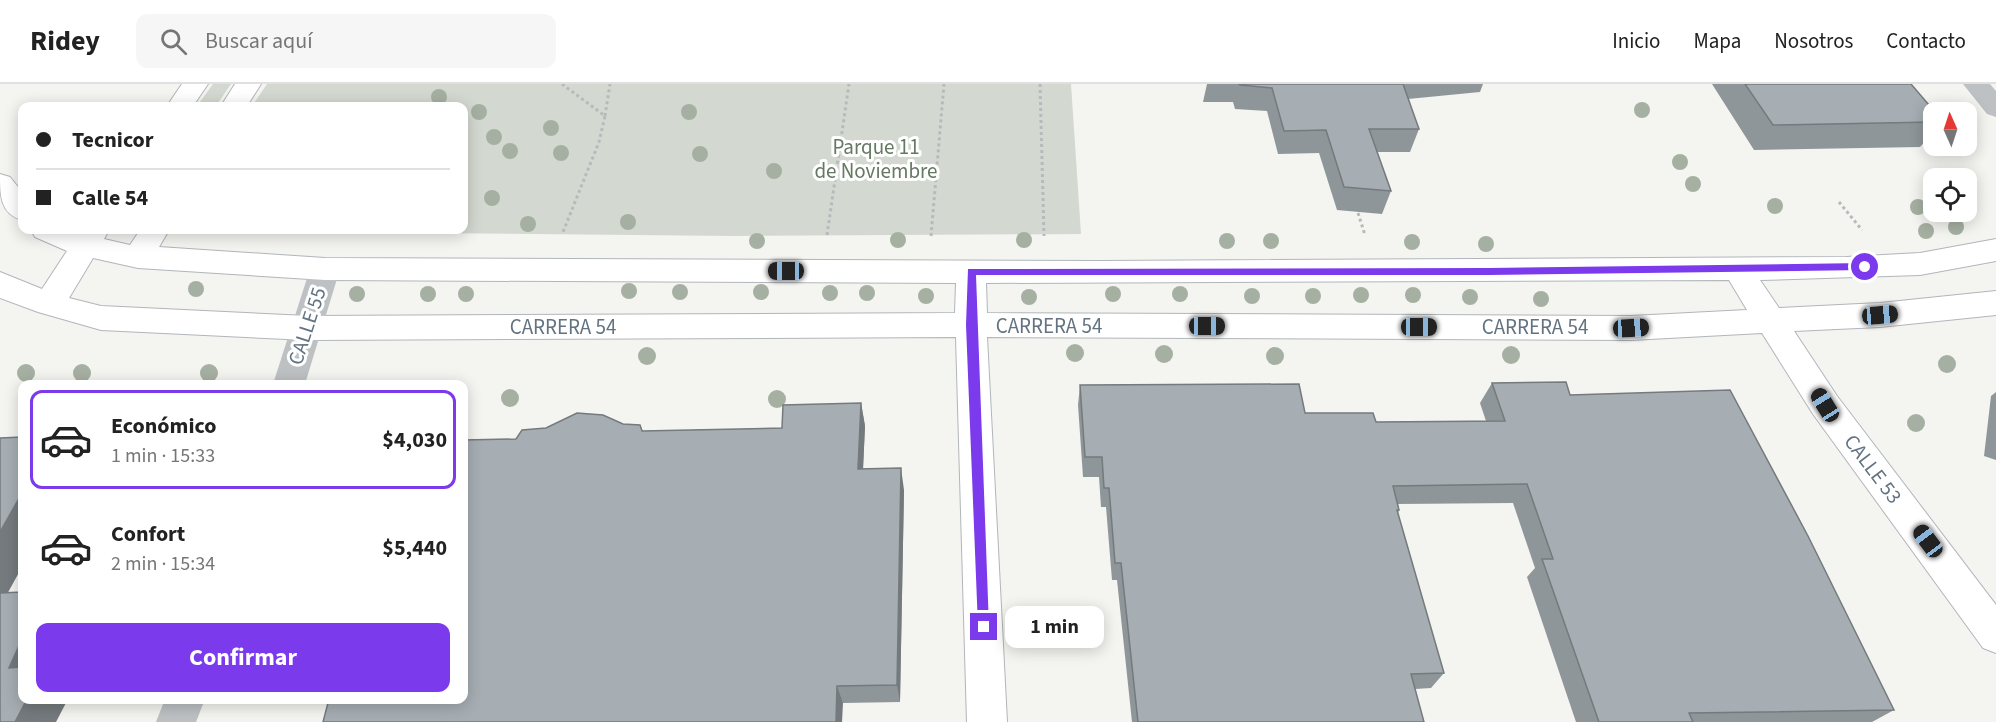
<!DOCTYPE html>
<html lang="es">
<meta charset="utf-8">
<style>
:root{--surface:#fff;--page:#f6f6f6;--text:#222;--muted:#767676;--line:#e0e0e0;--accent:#7c3aed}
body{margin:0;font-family:"Source Sans 3",sans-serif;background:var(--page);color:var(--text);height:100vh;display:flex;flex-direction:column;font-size:22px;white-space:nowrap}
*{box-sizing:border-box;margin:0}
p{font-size:20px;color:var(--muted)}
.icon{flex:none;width:33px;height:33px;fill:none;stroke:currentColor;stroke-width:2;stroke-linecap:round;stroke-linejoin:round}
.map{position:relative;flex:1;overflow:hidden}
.panel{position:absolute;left:18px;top:296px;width:450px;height:324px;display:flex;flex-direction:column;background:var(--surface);border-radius:12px;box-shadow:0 3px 15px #0003}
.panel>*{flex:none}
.banner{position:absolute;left:18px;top:18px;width:450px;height:132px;border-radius:12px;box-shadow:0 3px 15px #0003;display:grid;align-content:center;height:132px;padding:0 18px;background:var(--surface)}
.needle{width:39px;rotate:357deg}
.fabs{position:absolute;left:1923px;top:18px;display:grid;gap:12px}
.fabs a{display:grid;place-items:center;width:54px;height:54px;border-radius:12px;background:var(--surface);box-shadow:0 3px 15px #0003;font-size:30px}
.end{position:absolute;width:27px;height:27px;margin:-14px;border:8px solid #7c3aed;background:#fff;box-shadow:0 0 0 3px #fff}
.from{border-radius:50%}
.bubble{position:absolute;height:42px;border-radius:12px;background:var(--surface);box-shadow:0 3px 15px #0003;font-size:20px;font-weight:700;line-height:42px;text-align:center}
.car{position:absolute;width:18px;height:36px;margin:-18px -9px;border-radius:8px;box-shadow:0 0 4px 2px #0007;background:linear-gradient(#222 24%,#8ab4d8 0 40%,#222 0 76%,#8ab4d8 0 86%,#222 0)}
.banner b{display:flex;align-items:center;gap:21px;height:57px;font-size:22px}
.banner b+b{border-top:2px solid var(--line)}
.banner i{width:15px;height:15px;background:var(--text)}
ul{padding:10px 0 0;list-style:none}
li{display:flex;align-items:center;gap:18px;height:99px;margin:0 12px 9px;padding:0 6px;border:3px solid transparent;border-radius:12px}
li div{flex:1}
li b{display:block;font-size:22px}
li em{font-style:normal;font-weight:700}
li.on{border-color:var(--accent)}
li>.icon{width:54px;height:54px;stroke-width:1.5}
.cta{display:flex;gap:12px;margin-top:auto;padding:12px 18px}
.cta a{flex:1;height:69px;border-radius:12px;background:var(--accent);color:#fff;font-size:24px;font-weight:700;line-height:69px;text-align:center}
header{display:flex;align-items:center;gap:36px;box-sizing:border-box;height:84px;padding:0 30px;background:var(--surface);border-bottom:2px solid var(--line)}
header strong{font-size:28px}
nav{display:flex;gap:33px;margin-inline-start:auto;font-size:21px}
.search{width:420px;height:54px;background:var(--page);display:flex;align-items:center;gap:15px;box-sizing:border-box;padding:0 21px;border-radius:12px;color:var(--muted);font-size:22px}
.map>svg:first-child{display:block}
.green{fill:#d3d9d0}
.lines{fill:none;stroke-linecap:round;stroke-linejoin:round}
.secondary-casing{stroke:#b1b6bb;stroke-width:2}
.path{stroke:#b7babc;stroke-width:3;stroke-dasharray:3 3;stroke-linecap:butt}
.street{fill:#bdc1c4;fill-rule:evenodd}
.secondary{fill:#fff;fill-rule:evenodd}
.tree{fill:#a6b0a2}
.wall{fill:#8f969a}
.shaded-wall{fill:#747a7d}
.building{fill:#a6aeb3;stroke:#747a7d;stroke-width:1.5}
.route{fill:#7c3aed}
.labels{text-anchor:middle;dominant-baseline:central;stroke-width:6;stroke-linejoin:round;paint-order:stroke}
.park-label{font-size:21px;fill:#667962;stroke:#fff}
.street-label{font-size:21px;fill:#637381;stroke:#fff}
</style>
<header>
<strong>Ridey</strong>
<div class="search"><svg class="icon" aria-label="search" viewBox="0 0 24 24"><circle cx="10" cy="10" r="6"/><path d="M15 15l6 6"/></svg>Buscar aquí</div>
<nav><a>Inicio</a><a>Mapa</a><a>Nosotros</a><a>Contacto</a></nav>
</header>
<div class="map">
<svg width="1996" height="638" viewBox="0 0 1996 638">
<rect width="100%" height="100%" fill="#f4f4f0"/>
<!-- green -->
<path class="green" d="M 213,0 L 231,0 L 216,22 L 197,22 Z
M 267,0 L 1071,0 L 1081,150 L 736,152 L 228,147 L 464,146 L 464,22 L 252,22 Z"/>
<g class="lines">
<defs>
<path id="secondary" d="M 182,0 L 208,0 L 193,22 L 167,22 Z
M 235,0 L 261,0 L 247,22 L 221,22 Z
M 0,90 L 10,93 L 22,108 L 22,136 C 0,130 0,111 0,90 Z
M 31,146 L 72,146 L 79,148 L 80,146 L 109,146 L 104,155 L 130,161 L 140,146 L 169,146 L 159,163 L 325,174 L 1100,177 L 1846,173 L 1920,169 L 1996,155 L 1996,177 L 1920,191 L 1760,196 L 1779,224 L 1880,219 L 1996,207 L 1996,231 L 1880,243 L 1794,247 L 1837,312 L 1996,521 L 1996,569 L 1983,564 L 1813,330 L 1762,249 L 1631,256 L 987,253 L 1007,638 L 967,638 L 956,253 L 308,256 L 101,246 L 38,228 L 0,214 L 0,188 L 42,205 L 67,167 L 35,153 ZM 93,174 L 138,184 L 325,196 L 956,199 L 955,229 L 308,232 L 101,222 L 69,214 ZM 1729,196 L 1747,226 L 1631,232 L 987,229 L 986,199 Z"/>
</defs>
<!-- secondary casing -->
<use href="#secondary" class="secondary-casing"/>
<!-- path -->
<path class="path" d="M 562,0 L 605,32 L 599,58 L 563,148
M 1040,0 L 1044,152
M 605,32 L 610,0
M 1839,118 L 1862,146
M 1358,129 L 1365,151
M 827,151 L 849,0
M 931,152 L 944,0"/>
<!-- street -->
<path class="street" d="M 1963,0 L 1990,0 L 1996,7 L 1996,33 L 1987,30 Z
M 325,174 L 336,177 L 340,185 L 305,300 L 273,300 L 310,185 L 314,177 Z
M 165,615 L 205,615 L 196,638 L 156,638 Z"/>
<!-- secondary -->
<use href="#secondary" class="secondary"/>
</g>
<!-- trees -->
<g class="tree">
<circle cx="439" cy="13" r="8"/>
<circle cx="1642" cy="26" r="8"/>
<circle cx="479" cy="28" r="8"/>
<circle cx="689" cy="28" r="8"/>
<circle cx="551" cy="44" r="8"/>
<circle cx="494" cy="53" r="8"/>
<circle cx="510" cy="67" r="8"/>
<circle cx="561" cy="69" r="8"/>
<circle cx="700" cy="70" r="8"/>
<circle cx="1680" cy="78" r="8"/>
<circle cx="774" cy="87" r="8"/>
<circle cx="1693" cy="100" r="8"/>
<circle cx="492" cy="114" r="8"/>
<circle cx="1775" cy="122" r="8"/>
<circle cx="1918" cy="123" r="8"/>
<circle cx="628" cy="138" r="8"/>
<circle cx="528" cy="140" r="8"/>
<circle cx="1956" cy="143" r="8"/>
<circle cx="1926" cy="147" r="8"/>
<circle cx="898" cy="156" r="8"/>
<circle cx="1024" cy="156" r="8"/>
<circle cx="757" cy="157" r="8"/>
<circle cx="1227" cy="157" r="8"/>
<circle cx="1271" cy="157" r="8"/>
<circle cx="1412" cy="158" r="8"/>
<circle cx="1486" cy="160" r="8"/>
<circle cx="196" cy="205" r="8"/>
<circle cx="629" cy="207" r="8"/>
<circle cx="680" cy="208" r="8"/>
<circle cx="761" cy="208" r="8"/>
<circle cx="830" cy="209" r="8"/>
<circle cx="867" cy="209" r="8"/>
<circle cx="357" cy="210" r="8"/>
<circle cx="428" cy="210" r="8"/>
<circle cx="466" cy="210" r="8"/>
<circle cx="1113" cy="210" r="8"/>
<circle cx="1180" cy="210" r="8"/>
<circle cx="1361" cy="211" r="8"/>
<circle cx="1413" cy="211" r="8"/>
<circle cx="926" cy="212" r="8"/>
<circle cx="1252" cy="212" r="8"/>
<circle cx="1313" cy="212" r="8"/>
<circle cx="1029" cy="213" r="8"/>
<circle cx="1470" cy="213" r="8"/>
<circle cx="1541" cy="215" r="8"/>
<circle cx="1075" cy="269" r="9"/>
<circle cx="1164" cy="270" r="9"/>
<circle cx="1511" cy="271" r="9"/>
<circle cx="647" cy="272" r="9"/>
<circle cx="1275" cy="272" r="9"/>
<circle cx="1947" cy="280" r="9"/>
<circle cx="26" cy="289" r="9"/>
<circle cx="82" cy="289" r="9"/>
<circle cx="209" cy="289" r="9"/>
<circle cx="510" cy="314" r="9"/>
<circle cx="777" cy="315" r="9"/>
<circle cx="1916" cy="339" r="9"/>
</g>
<!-- wall -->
<path class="wall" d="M 1207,0 L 1483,0 L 1480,8 L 1408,15 L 1419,45 L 1410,68 L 1377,68 L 1391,107 L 1382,130 L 1337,126 L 1319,69 L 1278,70 L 1267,27 L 1235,25 L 1233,18 L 1203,18 Z
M 1712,0 L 1911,0 L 1934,28 L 1934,48 L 1920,63 L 1754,66 Z
M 1492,299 L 1570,311 L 1894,626 L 1872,638 L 1576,638 L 1527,493 L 1535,484 L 1513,419 L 1398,420 L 1399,426 L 1398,429 L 1444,589 L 1431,604 L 1415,605 L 1424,638 L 1132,638 L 1117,496 L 1112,496 L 1106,423 L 1101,423 L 1099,393 L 1083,393 L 1078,321 L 1080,301 L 1376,338 L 1486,337 L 1480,319 Z
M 1996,308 L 1996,376 L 1984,372 L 1991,312 Z
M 861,319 L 865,342 L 863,385 L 904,406 L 900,618 L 843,619 L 516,355 L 546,344 L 623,340 L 640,341 L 643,347 L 782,344 Z"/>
<!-- shaded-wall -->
<path class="shaded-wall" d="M 861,319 L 865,342 L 862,407 L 858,385 Z
M 901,384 L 904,406 L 900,618 L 897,601 Z
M 22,409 L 22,483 L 0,523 L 0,448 Z
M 22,555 L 22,591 L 9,584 Z
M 837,602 L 843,619 L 842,638 L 836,638 Z
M 27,615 L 68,615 L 56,638 L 15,638 Z"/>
<!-- building -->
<path class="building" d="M 1239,0 L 1403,0 L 1419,45 L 1369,45 L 1391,107 L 1344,103 L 1326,46 L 1284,47 L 1272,4 L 1240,1 Z
M 1745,0 L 1911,0 L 1935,28 L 1934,28 L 1934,38 L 1773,41 Z
M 1566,298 L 1570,311 L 1730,306 L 1808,452 L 1894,626 L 1689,629 L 1693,638 L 1599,638 L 1542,475 L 1553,475 L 1527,400 L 1393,402 L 1399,426 L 1397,426 L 1444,589 L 1411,590 L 1424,638 L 1138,638 L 1121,479 L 1115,479 L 1109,404 L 1104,404 L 1102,373 L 1085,373 L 1080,301 L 1299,300 L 1305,329 L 1373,329 L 1376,338 L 1505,337 L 1492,299 Z
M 861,319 L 858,385 L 901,384 L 897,601 L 837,602 L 836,638 L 323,638 L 329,615 L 464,615 L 464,356 L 516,355 L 522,346 L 546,344 L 577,329 L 603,331 L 623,340 L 640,341 L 642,347 L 782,344 L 783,321 Z
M 22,353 L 22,409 L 0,448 L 0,354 Z
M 22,508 L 22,555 L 9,584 L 22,583 L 22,615 L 27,615 L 15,638 L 0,638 L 0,509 Z"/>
<!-- route -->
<path class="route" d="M 1865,179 L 1869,183 L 1865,186 L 1489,191 L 976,191 L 989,543 L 984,548 L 978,543 L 966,241 L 968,185 L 1489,184 Z"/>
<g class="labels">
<!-- park labels -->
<g class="park-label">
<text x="876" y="63">Parque 11<tspan x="876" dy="24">de Noviembre</tspan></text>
</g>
<!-- street labels -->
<g class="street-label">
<text transform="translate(307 242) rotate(-72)">CALLE 55</text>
<text x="1049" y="242">CARRERA 54</text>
<text x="563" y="243">CARRERA 54</text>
<text x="1535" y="243">CARRERA 54</text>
<text transform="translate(1873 385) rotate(53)">CALLE 53</text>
</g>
</g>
</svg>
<div class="fabs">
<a><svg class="needle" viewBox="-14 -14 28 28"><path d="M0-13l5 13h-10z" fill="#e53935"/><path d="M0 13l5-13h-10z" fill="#767676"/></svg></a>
<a><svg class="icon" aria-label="locate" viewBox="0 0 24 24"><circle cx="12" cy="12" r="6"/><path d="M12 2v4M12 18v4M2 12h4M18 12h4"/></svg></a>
</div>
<i class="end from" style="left:1865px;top:183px"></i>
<i class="end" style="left:984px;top:543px"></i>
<div class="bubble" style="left:1005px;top:522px;width:99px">1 min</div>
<i class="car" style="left:786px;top:187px;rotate:270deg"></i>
<i class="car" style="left:1880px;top:231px;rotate:85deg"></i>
<i class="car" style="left:1207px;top:242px;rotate:90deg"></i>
<i class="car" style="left:1419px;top:243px;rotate:90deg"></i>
<i class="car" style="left:1631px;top:244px;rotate:87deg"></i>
<i class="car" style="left:1825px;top:321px;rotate:328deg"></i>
<i class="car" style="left:1928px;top:457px;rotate:323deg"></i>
<div class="banner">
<b><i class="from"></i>Tecnicor</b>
<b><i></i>Calle 54</b>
</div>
<section class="panel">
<ul>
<li class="on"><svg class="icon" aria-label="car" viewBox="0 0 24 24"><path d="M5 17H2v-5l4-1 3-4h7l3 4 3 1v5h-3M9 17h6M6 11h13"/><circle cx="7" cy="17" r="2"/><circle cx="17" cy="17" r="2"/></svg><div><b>Económico</b><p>1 min · 15:33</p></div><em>$4,030</em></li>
<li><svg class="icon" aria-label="car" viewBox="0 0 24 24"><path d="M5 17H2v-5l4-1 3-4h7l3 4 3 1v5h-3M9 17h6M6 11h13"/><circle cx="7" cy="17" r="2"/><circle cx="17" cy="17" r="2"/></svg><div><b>Confort</b><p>2 min · 15:34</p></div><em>$5,440</em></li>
</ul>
<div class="cta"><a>Confirmar</a></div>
</section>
</div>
